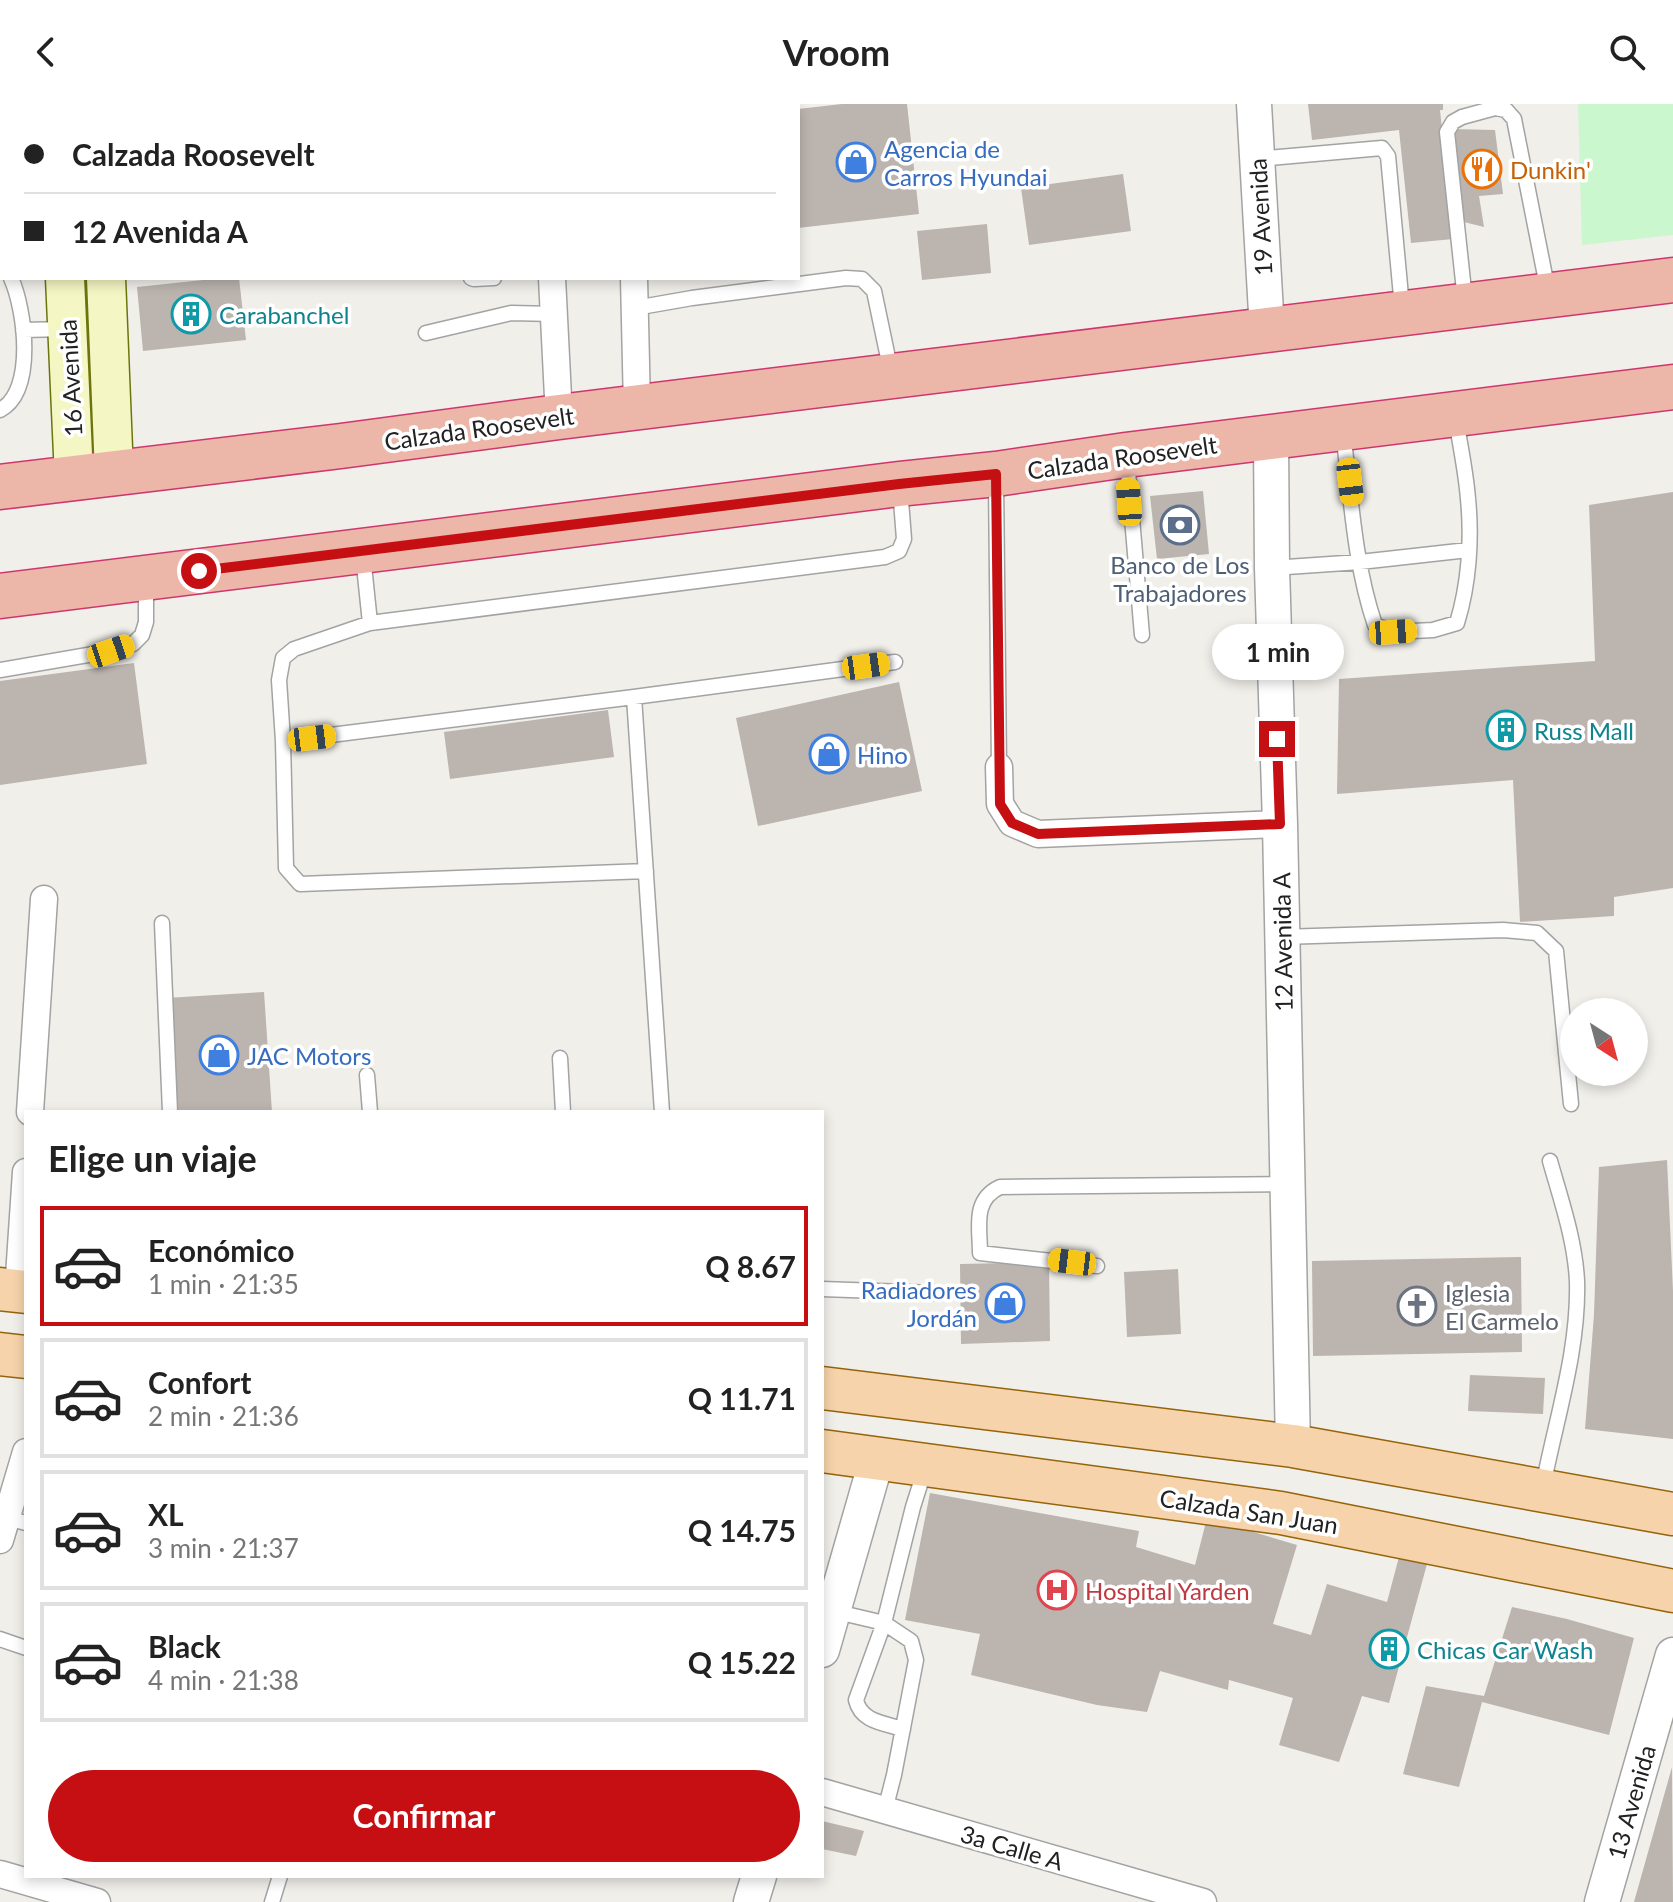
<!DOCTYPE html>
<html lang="es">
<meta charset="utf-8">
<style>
:root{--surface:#fff;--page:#f2f2f2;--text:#222;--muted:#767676;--line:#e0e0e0;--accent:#c50f13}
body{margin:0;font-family:Lato,sans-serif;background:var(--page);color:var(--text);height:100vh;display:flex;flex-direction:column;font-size:30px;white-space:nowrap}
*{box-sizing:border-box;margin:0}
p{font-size:26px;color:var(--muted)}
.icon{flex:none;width:44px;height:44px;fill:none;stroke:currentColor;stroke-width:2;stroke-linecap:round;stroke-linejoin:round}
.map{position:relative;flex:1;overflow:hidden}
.sheet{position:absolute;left:24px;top:1006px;width:800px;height:768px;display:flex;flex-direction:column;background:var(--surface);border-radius:0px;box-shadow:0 4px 12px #0003}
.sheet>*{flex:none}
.guide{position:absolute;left:0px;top:0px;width:800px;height:176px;box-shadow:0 4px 12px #0003;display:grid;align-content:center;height:176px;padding:0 24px;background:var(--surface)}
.needle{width:52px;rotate:144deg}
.fabs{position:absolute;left:1560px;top:894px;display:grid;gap:16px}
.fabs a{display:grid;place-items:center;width:88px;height:88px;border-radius:50%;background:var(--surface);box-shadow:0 4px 12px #0003;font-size:40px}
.end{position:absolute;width:36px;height:36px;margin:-18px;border:10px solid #c50f13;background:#fff;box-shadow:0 0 0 4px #fff}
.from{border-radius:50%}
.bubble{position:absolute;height:56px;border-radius:28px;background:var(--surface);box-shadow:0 4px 12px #0003;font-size:26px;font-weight:700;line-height:56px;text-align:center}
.car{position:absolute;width:24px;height:48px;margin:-24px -12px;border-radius:10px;box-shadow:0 0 6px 2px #0007;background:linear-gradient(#f5c518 24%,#345 0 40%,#f5c518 0 76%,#345 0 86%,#f5c518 0)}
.guide b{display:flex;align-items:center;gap:28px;height:76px;font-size:30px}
.guide b+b{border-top:2px solid var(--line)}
.guide i{width:20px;height:20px;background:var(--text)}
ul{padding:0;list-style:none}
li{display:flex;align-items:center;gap:24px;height:120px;margin:0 16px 12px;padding:0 8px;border:4px solid var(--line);border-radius:0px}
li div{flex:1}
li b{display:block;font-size:30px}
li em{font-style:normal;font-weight:700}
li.on{border-color:var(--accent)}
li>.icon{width:72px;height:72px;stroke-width:1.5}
h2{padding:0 24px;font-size:36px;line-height:96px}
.cta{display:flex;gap:16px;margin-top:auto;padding:16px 24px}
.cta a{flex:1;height:92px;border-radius:48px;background:var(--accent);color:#fff;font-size:32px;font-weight:700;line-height:92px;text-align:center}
header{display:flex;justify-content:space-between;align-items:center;height:104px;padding:0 24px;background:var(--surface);font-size:36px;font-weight:700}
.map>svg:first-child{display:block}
.park{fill:#cbf7ce}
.building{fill:#bbb4af}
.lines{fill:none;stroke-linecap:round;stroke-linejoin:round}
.service-casing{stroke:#a3a3a3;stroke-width:17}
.minor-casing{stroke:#a3a3a3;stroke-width:29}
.tertiary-casing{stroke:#a3a3a3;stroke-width:37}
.secondary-casing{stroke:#6c750d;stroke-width:41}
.primary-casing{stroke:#95640b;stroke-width:45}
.trunk-casing{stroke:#d0366e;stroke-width:47}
.service{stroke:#fff;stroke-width:14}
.minor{stroke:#fff;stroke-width:26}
.tertiary{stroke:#fff;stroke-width:34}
.secondary{stroke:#f4f6c3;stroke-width:38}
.primary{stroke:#f6d3aa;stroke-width:42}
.trunk{stroke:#ecb6a8;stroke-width:44}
.route{stroke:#c50f13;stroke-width:10}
.labels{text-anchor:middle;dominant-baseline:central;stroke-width:7;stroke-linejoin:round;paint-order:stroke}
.shop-label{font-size:24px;fill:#366cbe;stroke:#fff;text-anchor:start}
.food-label{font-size:24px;fill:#c56008;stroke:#fff;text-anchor:start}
.street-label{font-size:24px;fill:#222;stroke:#fff}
.culture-label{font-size:24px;fill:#0d838f;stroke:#fff;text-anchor:start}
.service-label{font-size:24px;fill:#4e5e75;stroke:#fff}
.worship-label{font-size:24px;fill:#5b616d;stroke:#fff;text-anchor:start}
.health-label{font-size:24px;fill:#be3a42;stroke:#fff;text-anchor:start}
</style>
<header><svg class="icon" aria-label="back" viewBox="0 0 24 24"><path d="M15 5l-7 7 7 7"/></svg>Vroom<svg class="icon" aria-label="search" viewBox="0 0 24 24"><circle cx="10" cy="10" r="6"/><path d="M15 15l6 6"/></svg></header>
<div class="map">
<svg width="1673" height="1798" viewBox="0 0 1673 1798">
<rect width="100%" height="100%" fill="#f1efea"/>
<!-- park -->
<path class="park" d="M 1578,0 L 1673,0 L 1673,131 L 1582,141 Z"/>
<!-- building -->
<path class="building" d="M 842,0 L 907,0 L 919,110 L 798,124 L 798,5 Z
M 1308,0 L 1443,0 L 1443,6 L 1440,6 L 1453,135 L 1411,139 L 1399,26 L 1312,36 Z
M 1451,25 L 1495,26 L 1503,90 L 1479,92 L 1484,123 L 1464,118 Z
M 1123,70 L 1131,127 L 1029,141 L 1021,84 Z
M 987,120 L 991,169 L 922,176 L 917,127 Z
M 222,174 L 239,174 L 246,236 L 143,247 L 137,183 Z
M 1203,387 L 1209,450 L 1157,455 L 1150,392 Z
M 1673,388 L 1673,784 L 1614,793 L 1614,812 L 1520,818 L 1513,676 L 1337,690 L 1339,575 L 1595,557 L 1589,401 Z
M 134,559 L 147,660 L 0,681 L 0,577 Z
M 899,578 L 922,687 L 758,722 L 736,614 Z
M 608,606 L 614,653 L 450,675 L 444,628 Z
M 264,888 L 272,1008 L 173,1008 L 166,894 Z
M 1667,1056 L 1673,1187 L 1673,1335 L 1585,1325 L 1594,1211 L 1599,1063 Z
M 1521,1153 L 1522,1248 L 1313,1252 L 1312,1157 Z
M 1049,1158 L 1050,1237 L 961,1240 L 960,1160 Z
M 1178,1165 L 1181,1230 L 1127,1233 L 1124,1168 Z
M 1470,1271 L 1545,1274 L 1543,1310 L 1468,1307 Z
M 930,1389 L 1139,1427 L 1136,1443 L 1195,1461 L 1207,1414 L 1297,1441 L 1273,1520 L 1311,1531 L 1327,1480 L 1387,1498 L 1399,1453 L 1427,1460 L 1389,1599 L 1362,1592 L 1339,1658 L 1279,1641 L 1293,1594 L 1229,1576 L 1228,1586 L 1160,1567 L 1147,1608 L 1097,1601 L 971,1571 L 980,1530 L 905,1516 Z
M 1512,1503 L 1567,1515 L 1634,1534 L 1609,1631 L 1482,1598 L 1459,1683 L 1403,1670 L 1426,1582 L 1484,1592 Z
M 1672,1663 L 1673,1798 L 1634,1798 Z
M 822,1717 L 864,1727 L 856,1752 L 822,1745 Z"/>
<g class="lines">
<defs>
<path id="service" d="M 464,0 L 464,2
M 1257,55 L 1382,44 L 1388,52 L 1402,203
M 0,164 L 2,166
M 471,174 L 474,175 L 494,174
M 1465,196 L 1447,28 L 1453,18 L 1462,13 L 1495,4 L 1506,6 L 1514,15 L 1548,187
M 635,204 L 692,194 L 846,174 L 862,175 L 874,187 L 891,268
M 23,226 L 67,225
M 426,229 L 511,209 L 554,210
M 0,306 C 36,287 25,205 11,174
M 1343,328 C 1351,392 1354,459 1375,521 L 1393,528 L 1433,526 L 1457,519 C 1469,480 1472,435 1468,395 C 1466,368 1460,341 1456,315
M 1127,356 L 1142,531
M 996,376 L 999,663
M 363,452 L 370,519
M 1272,464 L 1360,458 L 1468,446
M 0,566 L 111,547 L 133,540 L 142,531 L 146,518 L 146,478
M 634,593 L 662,1008
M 283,637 L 634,593 L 895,558
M 646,767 L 300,780 L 286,764 L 283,637 L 279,576 L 283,554 L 294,545 L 370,519 L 885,453 L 899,447 L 904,435 L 900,384
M 162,819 L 170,1008
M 1282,833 L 1503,826 L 1537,829 L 1556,847 L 1571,1000
M 560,954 L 563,1008
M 367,971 L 370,1008
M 1097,1162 L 980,1149 C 980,1124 972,1096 1000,1083 L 1287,1080
M 822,1185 L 934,1189
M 1543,1382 C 1556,1315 1579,1246 1577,1177 C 1575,1136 1561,1096 1550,1057
M 7,1414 L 26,1419
M 833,1507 L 884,1519 L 911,1537 L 916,1556 L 894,1671 L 885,1706
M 0,1535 L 26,1544
M 903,1625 C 884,1619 861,1618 856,1596 L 884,1519 L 913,1403 L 925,1365
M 272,1798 L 280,1772"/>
<path id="minor" d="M 544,0 L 544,2
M 631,0 L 631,2
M 552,174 L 559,313
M 634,174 L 637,303
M 999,663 L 1000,700 L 1012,719 L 1038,730 L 1280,720
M 30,1008 L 44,795
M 18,1187 L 26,1068
M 0,1436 L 26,1348
M 822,1688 L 1203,1798
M 0,1770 L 97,1798"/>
<path id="tertiary" d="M 1254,0 L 1267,226
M 1271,334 L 1272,464 L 1280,720 L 1293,1342
M 822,1546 L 877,1354
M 751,1798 L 759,1772
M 1602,1798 L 1673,1551"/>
<path id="secondary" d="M 57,0 L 57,2
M 99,0 L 99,2
M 65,174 L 74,373
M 106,174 L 114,369"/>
<path id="primary" d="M 0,1185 L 26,1188
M 0,1250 L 26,1253
M 822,1284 L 1293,1342 L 1673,1410
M 822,1347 L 1281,1409 L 1673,1487"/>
<path id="trunk" d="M 0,383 L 341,342 L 559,313 L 1673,176
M 0,492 L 899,380 L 996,370 L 1126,351 L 1673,283"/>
</defs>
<!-- service casing -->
<use href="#service" class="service-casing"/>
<!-- minor casing -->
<use href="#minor" class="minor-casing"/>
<!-- tertiary casing -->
<use href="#tertiary" class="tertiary-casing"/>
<!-- secondary casing -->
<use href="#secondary" class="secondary-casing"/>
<!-- primary casing -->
<use href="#primary" class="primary-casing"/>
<!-- trunk casing -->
<use href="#trunk" class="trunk-casing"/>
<!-- service -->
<use href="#service" class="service"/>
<!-- minor -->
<use href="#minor" class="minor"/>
<!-- tertiary -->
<use href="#tertiary" class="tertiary"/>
<!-- secondary -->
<use href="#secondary" class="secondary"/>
<!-- primary -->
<use href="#primary" class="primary"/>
<!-- trunk -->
<use href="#trunk" class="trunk"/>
</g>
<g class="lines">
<!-- route -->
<path class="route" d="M 199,467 L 899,380 L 996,370 L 1000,700 L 1012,719 L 1038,730 L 1280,720 L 1277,635"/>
</g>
<!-- icons -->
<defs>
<symbol id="shop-ring" viewBox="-11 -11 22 22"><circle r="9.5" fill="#fff" stroke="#3f7fe0" stroke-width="1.5"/><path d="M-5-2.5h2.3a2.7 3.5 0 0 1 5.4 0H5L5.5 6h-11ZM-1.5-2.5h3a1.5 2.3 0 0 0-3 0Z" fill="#3f7fe0"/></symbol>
<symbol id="restaurant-ring" viewBox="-11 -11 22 22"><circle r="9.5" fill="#fff" stroke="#e8710a" stroke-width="1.5"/><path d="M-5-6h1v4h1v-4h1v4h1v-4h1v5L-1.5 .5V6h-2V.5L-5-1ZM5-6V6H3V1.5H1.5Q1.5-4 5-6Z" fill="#e8710a"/></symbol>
<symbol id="building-ring" viewBox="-11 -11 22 22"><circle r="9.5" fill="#fff" stroke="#0f9aa8" stroke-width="1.5"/><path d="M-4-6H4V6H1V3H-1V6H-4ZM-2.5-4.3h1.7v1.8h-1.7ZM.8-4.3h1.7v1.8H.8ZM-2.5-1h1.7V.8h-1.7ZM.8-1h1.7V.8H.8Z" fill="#0f9aa8"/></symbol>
<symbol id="bank-ring" viewBox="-11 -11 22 22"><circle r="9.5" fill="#fff" stroke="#5c6f8a" stroke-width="1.5"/><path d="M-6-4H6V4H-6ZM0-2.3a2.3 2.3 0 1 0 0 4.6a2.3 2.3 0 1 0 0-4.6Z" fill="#5c6f8a"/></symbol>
<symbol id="church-ring" viewBox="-11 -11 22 22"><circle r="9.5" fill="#fff" stroke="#6b7280" stroke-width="1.5"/><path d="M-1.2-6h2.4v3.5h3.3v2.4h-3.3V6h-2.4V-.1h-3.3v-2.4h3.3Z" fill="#6b7280"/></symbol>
<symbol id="hospital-ring" viewBox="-11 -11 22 22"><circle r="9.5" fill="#fff" stroke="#e0444e" stroke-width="1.5"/><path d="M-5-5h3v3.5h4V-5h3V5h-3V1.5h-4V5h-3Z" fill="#e0444e"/></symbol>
</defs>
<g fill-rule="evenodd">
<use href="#shop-ring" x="834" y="36" width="44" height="44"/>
<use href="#restaurant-ring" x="1460" y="43" width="44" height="44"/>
<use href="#building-ring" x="169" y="188" width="44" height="44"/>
<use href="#bank-ring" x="1158" y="399" width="44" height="44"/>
<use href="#building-ring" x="1484" y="604" width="44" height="44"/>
<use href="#shop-ring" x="807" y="628" width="44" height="44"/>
<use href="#shop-ring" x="197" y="929" width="44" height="44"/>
<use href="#shop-ring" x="983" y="1177" width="44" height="44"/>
<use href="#church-ring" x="1395" y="1180" width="44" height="44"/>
<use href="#hospital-ring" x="1035" y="1464" width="44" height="44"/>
<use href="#building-ring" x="1367" y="1523" width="44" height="44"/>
</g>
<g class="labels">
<!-- shop labels -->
<g class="shop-label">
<text x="884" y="44">Agencia de<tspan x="884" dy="28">Carros Hyundai</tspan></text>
<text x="857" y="650">Hino</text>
<text x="247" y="951">JAC Motors</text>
<text x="977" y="1185" text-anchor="end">Radiadores<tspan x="977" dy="28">Jordán</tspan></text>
</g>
<!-- food labels -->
<g class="food-label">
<text x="1510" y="65">Dunkin'</text>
</g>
<!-- street labels -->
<g class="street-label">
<text transform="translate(1260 113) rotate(-93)">19 Avenida</text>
<text transform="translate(70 274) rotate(-93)">16 Avenida</text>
<text transform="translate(479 324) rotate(-8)">Calzada Roosevelt</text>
<text transform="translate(1122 353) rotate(-8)">Calzada Roosevelt</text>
<text transform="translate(1282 838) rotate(-91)">12 Avenida A</text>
<text transform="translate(1249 1407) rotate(9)">Calzada San Juan</text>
<text transform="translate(1631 1698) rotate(-74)">13 Avenida</text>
<text transform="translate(1012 1743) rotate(16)">3a Calle A</text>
</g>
<!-- culture labels -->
<g class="culture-label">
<text x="219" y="210">Carabanchel</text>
<text x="1534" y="626">Russ Mall</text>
<text x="1417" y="1545">Chicas Car Wash</text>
</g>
<!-- service labels -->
<g class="service-label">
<text x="1180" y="460">Banco de Los<tspan x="1180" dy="28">Trabajadores</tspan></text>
</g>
<!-- worship labels -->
<g class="worship-label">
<text x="1445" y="1188">Iglesia<tspan x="1445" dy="28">El Carmelo</tspan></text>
</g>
<!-- health labels -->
<g class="health-label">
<text x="1085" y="1486">Hospital Yarden</text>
</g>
</g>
</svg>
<div class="fabs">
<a><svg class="needle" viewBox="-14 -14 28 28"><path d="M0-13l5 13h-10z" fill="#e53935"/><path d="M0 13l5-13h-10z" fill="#767676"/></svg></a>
</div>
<i class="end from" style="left:199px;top:467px"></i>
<i class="end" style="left:1277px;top:635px"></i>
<div class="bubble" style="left:1212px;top:520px;width:132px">1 min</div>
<i class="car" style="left:1350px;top:378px;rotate:173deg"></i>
<i class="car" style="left:1129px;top:398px;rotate:356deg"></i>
<i class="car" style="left:1393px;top:528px;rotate:86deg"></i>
<i class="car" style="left:111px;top:547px;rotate:71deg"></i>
<i class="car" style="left:866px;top:562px;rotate:82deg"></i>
<i class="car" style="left:312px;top:634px;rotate:83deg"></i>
<i class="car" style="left:1072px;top:1158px;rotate:277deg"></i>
<div class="guide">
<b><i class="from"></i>Calzada Roosevelt</b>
<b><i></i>12 Avenida A</b>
</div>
<section class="sheet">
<h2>Elige un viaje</h2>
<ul>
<li class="on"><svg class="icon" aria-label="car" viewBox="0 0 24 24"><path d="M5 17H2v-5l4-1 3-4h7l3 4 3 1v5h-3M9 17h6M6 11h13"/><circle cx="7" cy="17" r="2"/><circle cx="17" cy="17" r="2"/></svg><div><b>Económico</b><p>1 min · 21:35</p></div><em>Q 8.67</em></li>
<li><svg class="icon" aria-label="car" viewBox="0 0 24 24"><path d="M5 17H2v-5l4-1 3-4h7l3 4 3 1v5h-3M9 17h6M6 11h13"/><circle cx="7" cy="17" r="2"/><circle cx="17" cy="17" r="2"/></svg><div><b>Confort</b><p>2 min · 21:36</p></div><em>Q 11.71</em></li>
<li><svg class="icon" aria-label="car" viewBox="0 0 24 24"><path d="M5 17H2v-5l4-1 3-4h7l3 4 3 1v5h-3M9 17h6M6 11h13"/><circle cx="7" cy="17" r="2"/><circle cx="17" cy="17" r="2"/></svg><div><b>XL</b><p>3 min · 21:37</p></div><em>Q 14.75</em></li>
<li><svg class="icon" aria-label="car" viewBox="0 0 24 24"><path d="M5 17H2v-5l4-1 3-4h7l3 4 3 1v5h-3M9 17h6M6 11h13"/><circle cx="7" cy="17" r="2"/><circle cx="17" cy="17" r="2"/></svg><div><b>Black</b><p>4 min · 21:38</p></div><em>Q 15.22</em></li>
</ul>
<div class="cta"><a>Confirmar</a></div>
</section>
</div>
